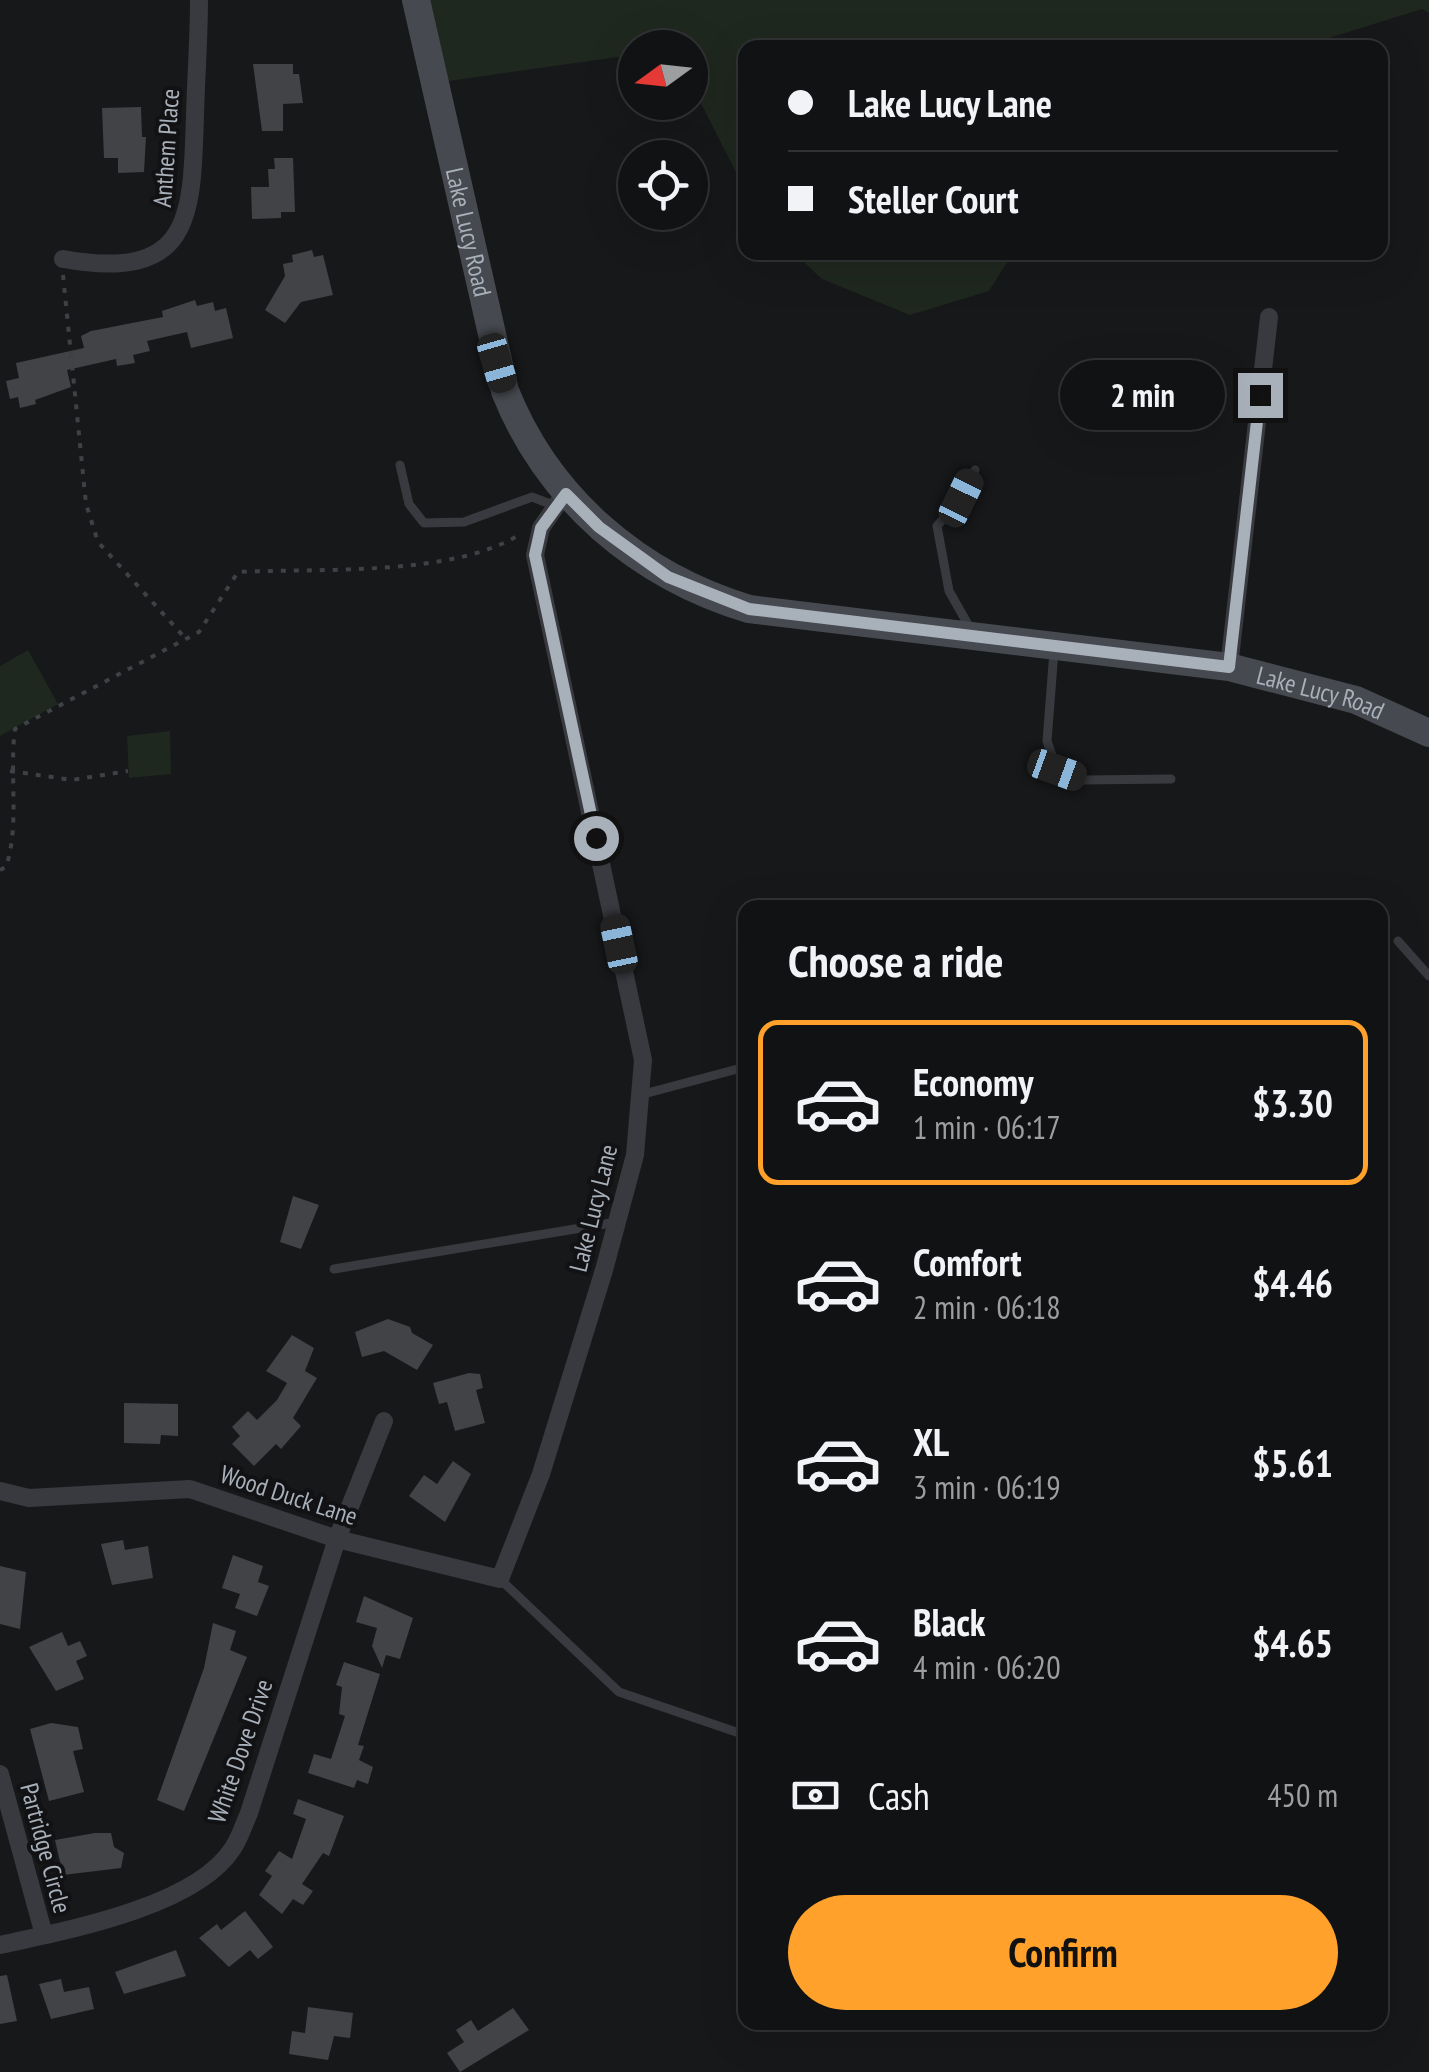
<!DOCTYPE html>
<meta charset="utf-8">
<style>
:root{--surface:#111214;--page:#1a1b1d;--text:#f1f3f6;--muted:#9c9ea0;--line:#303234;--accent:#ffa12a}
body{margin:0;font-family:"PT Sans Narrow",sans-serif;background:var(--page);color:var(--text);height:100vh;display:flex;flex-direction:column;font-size:38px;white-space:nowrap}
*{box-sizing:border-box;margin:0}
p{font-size:32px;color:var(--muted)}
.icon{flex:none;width:55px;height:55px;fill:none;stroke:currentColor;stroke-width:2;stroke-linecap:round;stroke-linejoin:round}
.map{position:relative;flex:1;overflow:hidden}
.details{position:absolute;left:738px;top:900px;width:650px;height:1130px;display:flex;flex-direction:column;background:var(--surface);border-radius:20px;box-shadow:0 10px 40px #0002,0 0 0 2px var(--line)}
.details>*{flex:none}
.hud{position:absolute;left:738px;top:40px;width:650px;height:220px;border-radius:20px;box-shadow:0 10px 40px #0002,0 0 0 2px var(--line);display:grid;align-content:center;height:220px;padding:0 50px;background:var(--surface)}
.needle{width:65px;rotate:255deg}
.fabs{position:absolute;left:618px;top:30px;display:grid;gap:20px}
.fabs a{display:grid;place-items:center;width:90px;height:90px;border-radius:50%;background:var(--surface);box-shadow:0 10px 40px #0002,0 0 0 2px var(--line);font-size:50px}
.end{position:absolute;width:45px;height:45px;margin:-22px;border:12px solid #a8b0ba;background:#111;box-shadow:0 0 0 5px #111}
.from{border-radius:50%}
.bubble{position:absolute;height:70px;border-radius:35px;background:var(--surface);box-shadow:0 10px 40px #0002,0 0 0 2px var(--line);font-size:32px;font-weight:600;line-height:70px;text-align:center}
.car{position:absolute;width:30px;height:60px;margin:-30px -15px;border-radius:12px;box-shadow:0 0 8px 2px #0007;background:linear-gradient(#222 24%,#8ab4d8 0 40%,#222 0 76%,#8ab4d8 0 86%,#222 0)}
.hud b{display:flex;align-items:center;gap:35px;height:95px;font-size:38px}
.hud b+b{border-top:2px solid var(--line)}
.hud i{width:25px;height:25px;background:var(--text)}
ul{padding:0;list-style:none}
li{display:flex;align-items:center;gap:30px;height:165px;margin:0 20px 15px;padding:0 30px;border:5px solid transparent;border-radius:20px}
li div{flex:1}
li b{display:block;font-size:38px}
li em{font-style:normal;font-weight:600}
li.active{border-color:var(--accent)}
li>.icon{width:90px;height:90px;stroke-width:1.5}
h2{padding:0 50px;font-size:45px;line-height:120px}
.pay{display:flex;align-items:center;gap:25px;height:110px;padding:0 50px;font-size:38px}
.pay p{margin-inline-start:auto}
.primary-button{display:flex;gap:20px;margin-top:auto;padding:20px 50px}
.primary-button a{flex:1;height:115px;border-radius:60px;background:var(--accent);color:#111;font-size:40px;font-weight:600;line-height:115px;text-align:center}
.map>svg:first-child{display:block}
.green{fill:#1f281f}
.building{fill:#414347}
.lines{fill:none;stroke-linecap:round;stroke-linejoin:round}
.path{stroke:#3e4146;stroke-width:4;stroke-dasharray:5 8;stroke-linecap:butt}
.lane{stroke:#383a3f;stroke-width:9}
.street{stroke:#383a3f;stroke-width:18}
.secondary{stroke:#46494f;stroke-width:28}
.route{stroke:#a8b0ba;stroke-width:12}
.labels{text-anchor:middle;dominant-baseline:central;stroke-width:8;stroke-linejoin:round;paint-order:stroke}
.street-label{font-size:25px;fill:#a8b0ba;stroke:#121215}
</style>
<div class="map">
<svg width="1429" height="2072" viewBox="0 0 1429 2072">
<rect width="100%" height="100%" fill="#17181a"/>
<!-- green -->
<path class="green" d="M 416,0 L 1429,0 L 1429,13 L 1422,9 L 1300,47 L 745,48 L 745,190 L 690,82 L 690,48 L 671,44 L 635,48 L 632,55 L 435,83 Z
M 794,253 L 1013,253 L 989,291 L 910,315 L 822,279 Z
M 28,650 L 58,704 L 0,736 L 0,666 Z
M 170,731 L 171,774 L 129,778 L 127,736 Z"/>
<!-- building -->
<path class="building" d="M 253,64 L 293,64 L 293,74 L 299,74 L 303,103 L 283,104 L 283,131 L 262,131 Z
M 141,107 L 142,137 L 146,137 L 144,172 L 118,173 L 118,158 L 104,158 L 102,108 Z
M 274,158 L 293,158 L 295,212 L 281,212 L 281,218 L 252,219 L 251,187 L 269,187 L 268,169 L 275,169 Z
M 312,250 L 314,257 L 323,255 L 333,295 L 301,302 L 285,323 L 265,310 L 285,276 L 283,264 L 293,262 L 292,255 Z
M 195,300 L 197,306 L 213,302 L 215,311 L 226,308 L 233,338 L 191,348 L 187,332 L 147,341 L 150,351 L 133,355 L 135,363 L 117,366 L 116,359 L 67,370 L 71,387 L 35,400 L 36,404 L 20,408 L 18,397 L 10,399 L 6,381 L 19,378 L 16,363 L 84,348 L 81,336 L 91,331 L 163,317 L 162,311 Z
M 293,1196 L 319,1205 L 301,1249 L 280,1242 Z
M 388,1319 L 410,1327 L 412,1333 L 433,1345 L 417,1370 L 384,1351 L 362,1357 L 355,1332 Z
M 292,1335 L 314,1348 L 305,1371 L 317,1378 L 293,1418 L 301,1426 L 281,1449 L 276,1444 L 254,1466 L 232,1444 L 240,1436 L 232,1427 L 248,1411 L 257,1420 L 277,1400 L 287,1383 L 266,1371 Z
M 469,1373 L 480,1374 L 483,1388 L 476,1390 L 485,1423 L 455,1431 L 447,1402 L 439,1404 L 433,1383 Z
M 124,1403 L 178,1404 L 178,1436 L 161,1435 L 160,1444 L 124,1443 Z
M 453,1461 L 471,1474 L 445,1522 L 409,1496 L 424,1475 L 437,1484 Z
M 123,1540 L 125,1550 L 148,1546 L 153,1578 L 112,1585 L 101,1544 Z
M 233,1555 L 263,1566 L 258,1582 L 269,1586 L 257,1616 L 235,1608 L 240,1594 L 222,1588 Z
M 0,1566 L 26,1572 L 20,1629 L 0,1624 Z
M 364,1596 L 413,1618 L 400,1659 L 386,1655 L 382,1668 L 372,1646 L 377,1628 L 356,1622 Z
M 213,1623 L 236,1631 L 230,1650 L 247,1657 L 184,1811 L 157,1800 L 204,1668 Z
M 62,1632 L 68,1646 L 80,1641 L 87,1656 L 76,1661 L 84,1679 L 56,1691 L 29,1647 Z
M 344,1662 L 380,1674 L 358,1745 L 364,1746 L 359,1760 L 373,1767 L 368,1784 L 357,1780 L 354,1788 L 308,1773 L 314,1754 L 331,1759 L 345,1716 L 339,1714 L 342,1687 L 336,1685 Z
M 51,1723 L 78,1727 L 83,1749 L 73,1751 L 84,1792 L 49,1801 L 30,1729 Z
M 298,1799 L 344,1816 L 329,1856 L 323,1853 L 302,1884 L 313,1891 L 303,1905 L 293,1899 L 282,1914 L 259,1895 L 272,1876 L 265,1871 L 279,1851 L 292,1859 L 306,1819 L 293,1814 Z
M 95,1833 L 111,1833 L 114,1847 L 124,1853 L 121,1868 L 63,1875 L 55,1840 Z
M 245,1911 L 273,1947 L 258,1959 L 250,1950 L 229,1967 L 199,1938 L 217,1924 L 221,1930 Z
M 176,1950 L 186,1976 L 124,1994 L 115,1972 Z
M 7,1975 L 17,2021 L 0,2024 L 0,1976 Z
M 61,1979 L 64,1992 L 89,1987 L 94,2009 L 51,2019 L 39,1984 Z
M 308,2007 L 353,2013 L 350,2038 L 334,2036 L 328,2060 L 289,2054 L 292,2031 L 305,2033 Z
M 513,2008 L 529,2030 L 460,2072 L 447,2053 L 464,2042 L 456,2030 L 471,2020 L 478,2031 Z"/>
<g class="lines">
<!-- path -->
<path class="path" d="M 63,275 L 86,504 L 98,542 L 186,639
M 10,771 L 72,780 L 128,771
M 0,870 L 6,867 C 20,825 9,773 15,729 L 199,632 L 238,572 C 320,568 455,577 522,533"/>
<!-- lane -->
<path class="lane" d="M 400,465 L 409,504 L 424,523 L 464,522 L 532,497 L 553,505
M 970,628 L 949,591 L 937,526 L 961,498 L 975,470
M 1054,651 L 1047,741 L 1057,770 L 1083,780 L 1171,779
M 1398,941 L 1429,976
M 640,1095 L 745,1067
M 334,1269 L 617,1222
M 500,1579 L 619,1692 L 745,1735"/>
<!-- street -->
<path class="street" d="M 63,259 C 192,282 192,217 195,115 C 196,77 199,38 199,0
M 1229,667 L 1269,317
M 0,1491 L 29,1498 L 190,1489 L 337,1539 L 500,1579 L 541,1474 L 604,1270 L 635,1155 L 643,1060 L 535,555 L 541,528 L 565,493
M 0,1774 L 44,1935
M 0,1945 C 64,1931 196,1907 233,1848 C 240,1838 244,1824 249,1813 L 337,1539 L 384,1421"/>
<!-- secondary -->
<path class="secondary" id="s1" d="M 416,0 L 505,391 C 548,499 639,576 749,609 L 1229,667 L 1356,700 L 1429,733"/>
</g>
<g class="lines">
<!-- route -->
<path class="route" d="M 596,838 L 535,555 L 541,528 L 566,494 L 599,527 L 668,577 L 749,609 L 1229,667 L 1260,395"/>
</g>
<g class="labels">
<!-- street labels -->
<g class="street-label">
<text transform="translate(166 148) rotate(-86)">Anthem Place</text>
<text stroke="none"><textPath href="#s1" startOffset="238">Lake Lucy Road</textPath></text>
<text stroke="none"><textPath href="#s1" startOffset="1318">Lake Lucy Road</textPath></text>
<text transform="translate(593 1208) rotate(-76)">Lake Lucy Lane</text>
<text transform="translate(289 1495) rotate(18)">Wood Duck Lane</text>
<text transform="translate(240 1751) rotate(-71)">White Dove Drive</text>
<text transform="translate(46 1848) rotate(75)">Partridge Circle</text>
</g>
</g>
</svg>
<div class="fabs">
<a><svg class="needle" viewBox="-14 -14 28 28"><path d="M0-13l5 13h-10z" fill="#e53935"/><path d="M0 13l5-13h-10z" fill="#9c9ea0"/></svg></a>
<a><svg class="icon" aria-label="locate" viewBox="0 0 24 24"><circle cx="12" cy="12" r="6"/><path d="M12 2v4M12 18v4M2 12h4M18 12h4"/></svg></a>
</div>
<i class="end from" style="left:596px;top:838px"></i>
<i class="end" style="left:1260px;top:395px"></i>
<div class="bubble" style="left:1060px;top:360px;width:165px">2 min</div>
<i class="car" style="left:497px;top:363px;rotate:164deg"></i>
<i class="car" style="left:961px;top:498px;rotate:26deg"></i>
<i class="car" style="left:1057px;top:770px;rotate:110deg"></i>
<i class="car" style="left:619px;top:944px;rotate:348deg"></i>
<div class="hud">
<b><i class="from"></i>Lake Lucy Lane</b>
<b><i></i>Steller Court</b>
</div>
<section class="details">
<h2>Choose a ride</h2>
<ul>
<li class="active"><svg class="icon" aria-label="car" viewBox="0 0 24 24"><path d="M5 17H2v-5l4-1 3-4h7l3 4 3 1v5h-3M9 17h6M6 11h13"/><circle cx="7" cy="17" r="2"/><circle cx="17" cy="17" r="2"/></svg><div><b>Economy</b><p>1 min · 06:17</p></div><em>$3.30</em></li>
<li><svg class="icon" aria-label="car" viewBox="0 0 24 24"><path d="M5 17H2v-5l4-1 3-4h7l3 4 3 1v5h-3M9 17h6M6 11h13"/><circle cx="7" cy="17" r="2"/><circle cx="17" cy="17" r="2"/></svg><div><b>Comfort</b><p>2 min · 06:18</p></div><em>$4.46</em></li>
<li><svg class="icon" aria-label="car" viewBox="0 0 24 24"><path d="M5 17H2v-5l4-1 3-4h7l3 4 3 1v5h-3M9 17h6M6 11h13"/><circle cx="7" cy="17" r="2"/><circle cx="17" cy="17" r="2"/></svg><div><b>XL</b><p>3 min · 06:19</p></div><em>$5.61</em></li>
<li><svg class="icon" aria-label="car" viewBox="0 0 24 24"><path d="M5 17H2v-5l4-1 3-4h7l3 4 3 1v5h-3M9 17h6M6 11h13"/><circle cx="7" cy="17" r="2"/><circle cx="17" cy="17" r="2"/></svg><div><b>Black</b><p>4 min · 06:20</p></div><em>$4.65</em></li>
</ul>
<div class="pay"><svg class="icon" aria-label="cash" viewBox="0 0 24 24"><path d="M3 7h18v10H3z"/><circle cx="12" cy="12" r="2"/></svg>Cash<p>450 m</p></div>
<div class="primary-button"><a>Confirm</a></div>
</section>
</div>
